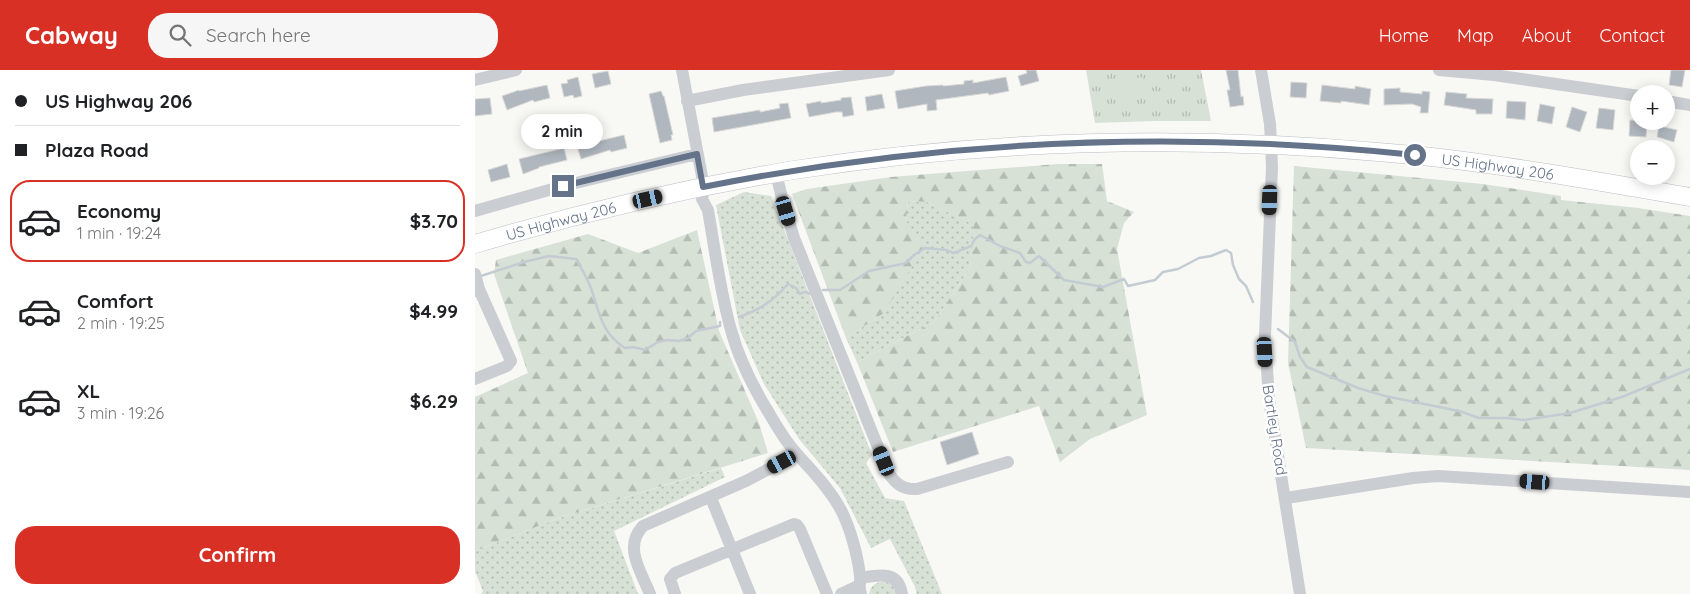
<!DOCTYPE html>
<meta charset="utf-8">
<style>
:root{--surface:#fff;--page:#f6f6f6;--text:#202124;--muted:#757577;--line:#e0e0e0;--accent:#d93025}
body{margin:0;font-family:Quicksand,sans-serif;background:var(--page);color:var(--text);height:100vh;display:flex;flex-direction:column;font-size:19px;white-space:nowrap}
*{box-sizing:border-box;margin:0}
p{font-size:16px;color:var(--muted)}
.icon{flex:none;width:28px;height:28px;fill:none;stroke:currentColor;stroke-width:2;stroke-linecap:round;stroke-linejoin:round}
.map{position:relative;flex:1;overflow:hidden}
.sheet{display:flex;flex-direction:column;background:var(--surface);width:475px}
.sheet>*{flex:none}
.guide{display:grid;align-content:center;height:110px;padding:0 15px;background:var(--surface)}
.fabs{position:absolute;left:1155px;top:15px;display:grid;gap:10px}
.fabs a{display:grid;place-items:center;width:45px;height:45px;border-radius:50%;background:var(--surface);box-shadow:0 2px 12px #0003;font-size:25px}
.end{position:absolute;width:22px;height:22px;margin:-11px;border:6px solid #647389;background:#fff;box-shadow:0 0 0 2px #fff}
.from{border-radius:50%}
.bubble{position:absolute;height:35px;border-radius:18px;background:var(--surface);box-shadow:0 2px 12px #0003;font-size:16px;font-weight:700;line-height:35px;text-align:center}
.car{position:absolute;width:15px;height:30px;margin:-15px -8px;border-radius:6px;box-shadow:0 0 4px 1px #0007;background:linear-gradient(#222 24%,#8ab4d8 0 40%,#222 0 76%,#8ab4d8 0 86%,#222 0)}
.guide b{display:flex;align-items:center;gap:18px;height:48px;font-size:19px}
.guide b+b{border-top:1px solid var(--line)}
.guide i{width:12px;height:12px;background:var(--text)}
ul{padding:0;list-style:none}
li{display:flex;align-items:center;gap:15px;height:82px;margin:0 10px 8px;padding:0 5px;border:2px solid transparent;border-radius:20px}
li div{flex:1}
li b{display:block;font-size:19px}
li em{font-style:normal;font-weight:700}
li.on{border-color:var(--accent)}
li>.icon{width:45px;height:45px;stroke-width:1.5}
.action{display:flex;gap:10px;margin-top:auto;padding:10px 15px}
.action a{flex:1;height:58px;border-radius:20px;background:var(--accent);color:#fff;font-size:20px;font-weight:700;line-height:58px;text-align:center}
header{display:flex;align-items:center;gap:30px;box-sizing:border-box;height:70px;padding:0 25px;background:var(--accent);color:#fff}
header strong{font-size:24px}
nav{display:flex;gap:28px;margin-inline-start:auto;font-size:18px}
.search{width:350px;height:45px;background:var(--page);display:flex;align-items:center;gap:12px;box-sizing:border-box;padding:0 18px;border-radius:20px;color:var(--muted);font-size:19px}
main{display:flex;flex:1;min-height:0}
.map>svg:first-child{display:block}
.grass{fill:url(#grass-dots)}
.forest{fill:url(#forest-firs)}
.park{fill:url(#park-tufts)}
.pitch{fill:#d8e1d6}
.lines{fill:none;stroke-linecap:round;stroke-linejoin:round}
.stream{stroke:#c2ccd2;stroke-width:2.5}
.building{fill:#b0b7bf;stroke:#d9dad7}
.highway-casing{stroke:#babdc1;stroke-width:19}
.minor{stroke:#cacdd1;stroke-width:12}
.highway{stroke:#fff;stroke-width:18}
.route{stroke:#647389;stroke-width:6}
.labels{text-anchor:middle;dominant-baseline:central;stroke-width:5;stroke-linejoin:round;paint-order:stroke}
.street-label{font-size:15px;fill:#647389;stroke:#fff}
</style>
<header>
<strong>Cabway</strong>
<div class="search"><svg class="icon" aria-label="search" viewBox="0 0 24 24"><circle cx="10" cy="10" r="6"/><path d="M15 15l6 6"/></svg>Search here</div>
<nav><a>Home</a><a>Map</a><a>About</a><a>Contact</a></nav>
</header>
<main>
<section class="sheet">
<div class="guide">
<b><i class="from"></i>US Highway 206</b>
<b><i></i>Plaza Road</b>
</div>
<ul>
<li class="on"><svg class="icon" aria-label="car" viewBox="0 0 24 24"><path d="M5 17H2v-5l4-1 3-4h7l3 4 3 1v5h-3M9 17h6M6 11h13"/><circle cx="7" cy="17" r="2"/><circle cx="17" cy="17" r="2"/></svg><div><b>Economy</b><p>1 min · 19:24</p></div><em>$3.70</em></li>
<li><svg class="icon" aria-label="car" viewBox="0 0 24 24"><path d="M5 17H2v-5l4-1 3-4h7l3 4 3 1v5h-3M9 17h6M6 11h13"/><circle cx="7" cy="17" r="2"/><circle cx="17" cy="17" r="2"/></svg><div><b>Comfort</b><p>2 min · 19:25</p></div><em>$4.99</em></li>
<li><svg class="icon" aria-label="car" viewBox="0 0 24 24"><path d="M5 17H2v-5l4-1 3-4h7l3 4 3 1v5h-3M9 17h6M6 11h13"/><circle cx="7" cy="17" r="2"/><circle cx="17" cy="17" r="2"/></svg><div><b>XL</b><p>3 min · 19:26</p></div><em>$6.29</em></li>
</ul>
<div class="action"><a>Confirm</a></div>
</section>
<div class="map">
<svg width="1215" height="524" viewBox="0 0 1215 524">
<defs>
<pattern id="grass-dots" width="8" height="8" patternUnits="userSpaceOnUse" patternTransform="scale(1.25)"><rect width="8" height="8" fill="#d8e1d6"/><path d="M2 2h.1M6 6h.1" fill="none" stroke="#b3bbb3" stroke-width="1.8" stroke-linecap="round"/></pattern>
<pattern id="forest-firs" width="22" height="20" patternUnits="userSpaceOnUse" patternTransform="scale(1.25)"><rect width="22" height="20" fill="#d8e1d6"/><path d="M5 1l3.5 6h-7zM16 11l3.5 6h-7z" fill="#b3bbb3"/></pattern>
<pattern id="park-tufts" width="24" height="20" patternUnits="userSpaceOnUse" patternTransform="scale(1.25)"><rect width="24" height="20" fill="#d8e1d6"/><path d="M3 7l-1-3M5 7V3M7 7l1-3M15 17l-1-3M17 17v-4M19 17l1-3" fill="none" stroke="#b3bbb3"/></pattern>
</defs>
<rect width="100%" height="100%" fill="#f8f8f5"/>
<!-- grass -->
<path class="grass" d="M 269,122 L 296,126 L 397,385 L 391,393 L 410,428 L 429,431 L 467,524 L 442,524 L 440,517 L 415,469 L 396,478 L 365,418 L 324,369 L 289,314 L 265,260 L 241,135 Z
M 433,131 L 452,132 L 500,155 L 495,198 L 459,252 L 382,292 L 371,268 L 409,243 L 431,151 Z
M 246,398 L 250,407 L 139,461 L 163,524 L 6,524 L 8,521 L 0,501 L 0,481 L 84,448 Z
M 410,511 L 417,514 L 422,524 L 394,524 C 396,515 401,512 410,511 Z"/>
<!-- forest -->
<path class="forest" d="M 583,94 L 627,94 L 632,131 L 659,142 L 649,153 L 642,179 L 672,345 L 615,369 L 585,392 L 564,336 L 418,382 L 382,292 L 459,252 L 495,198 L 499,155 L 452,132 L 433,131 L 431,151 L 449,176 L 409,243 L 371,268 L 317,124 L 332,119 L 416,107 Z
M 819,96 L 1008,114 L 1086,126 L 1086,130 L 1163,138 L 1215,146 L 1215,400 L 831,378 L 813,293 Z
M 222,160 L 244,261 L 284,353 L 293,383 L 84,448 L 0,481 L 0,327 L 53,303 L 19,204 L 21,190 L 113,164 L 163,183 Z"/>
<!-- park -->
<path class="park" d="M 611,0 L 726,0 L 736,51 L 679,51 L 620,53 Z"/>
<!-- pitch -->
<path class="pitch" d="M 668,7 L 671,22 L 639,27 L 636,13 Z"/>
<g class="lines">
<!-- stream -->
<path class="stream" d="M 6,206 L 49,192 L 74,186 L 101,189 C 107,200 113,209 117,221 C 125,245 127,263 150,278 L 158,277 L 170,280 L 183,272 L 192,270 L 204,271 L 213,268 L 221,261 L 245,256 L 245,252
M 348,220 L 365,220 L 394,201 L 431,193 L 439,185 L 450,178 L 471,180 L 479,183 L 496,176 L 500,169 L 505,165 L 525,176 L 545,183 L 551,192 L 555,193 L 564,186 L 589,210 L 628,217 L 649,209 L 653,216 L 680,210 L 688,202 L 703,199 L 724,188 L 736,186 L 751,180 L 756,183 L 758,195 L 764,209 L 771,216 L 778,232
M 264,247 C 285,240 299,230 313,214 L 321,218 L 325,224 L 329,222 L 337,224
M 803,259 L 820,272 L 825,287 L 832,297 L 883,318 L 910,326 L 984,341 L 1004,348 L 1032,348 L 1049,350 L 1095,343 L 1147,327 L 1215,299"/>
</g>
<!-- building -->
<path class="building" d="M 551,0 L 561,0 L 564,11 L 546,16 L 543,6 L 552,3 Z
M 751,0 L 763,0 L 766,27 L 768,26 L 769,35 L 755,37 L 752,20 L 755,20 Z
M 1196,0 L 1210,0 L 1207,17 L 1194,15 Z
M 133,1 L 136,14 L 120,18 L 117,4 Z
M 103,7 L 107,26 L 99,28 L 98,25 L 89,27 L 86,14 L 93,13 L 92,10 Z
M 531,7 L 534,21 L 514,25 L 513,23 L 461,30 L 462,40 L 452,41 L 452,34 L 423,39 L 420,21 L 451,16 L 468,15 L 468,16 L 489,14 L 489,11 L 498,10 L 498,13 Z
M 816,12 L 832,13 L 831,28 L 815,27 Z
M 72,15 L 75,28 L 59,32 L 58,30 L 32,40 L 27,26 L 44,20 L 44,21 Z
M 847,15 L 880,19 L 880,16 L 896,19 L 894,35 L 866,31 L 866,33 L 845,31 Z
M 925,18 L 925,22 L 947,24 L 947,21 L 955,22 L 953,43 L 945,43 L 946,37 L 937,34 L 909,35 L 909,19 Z
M 186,21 L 188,26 L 189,26 L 198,65 L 196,65 L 197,70 L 185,73 L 174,24 Z
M 971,22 L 992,24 L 991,28 L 1018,29 L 1017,44 L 1001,44 L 1001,40 L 969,35 Z
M 407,24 L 410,38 L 392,41 L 390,27 Z
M 376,27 L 379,45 L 368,47 L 367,42 L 361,42 L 334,47 L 331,34 L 346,31 L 346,33 L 366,30 L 366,28 Z
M 15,28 L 17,44 L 0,46 L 0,29 Z
M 1032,31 L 1051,32 L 1050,50 L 1031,48 Z
M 313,33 L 316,48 L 239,62 L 237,48 L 285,40 L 285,42 L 305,38 L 304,34 Z
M 1065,34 L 1080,37 L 1077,54 L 1062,51 Z
M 1097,37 L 1112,42 L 1105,62 L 1091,57 Z
M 1124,38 L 1140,40 L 1138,60 L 1121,58 Z
M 1155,50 L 1172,51 L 1171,67 L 1154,66 Z
M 1184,56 L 1202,60 L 1199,72 L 1182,67 Z
M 149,65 L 152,78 L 136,82 L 135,80 L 106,89 L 102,76 L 123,69 L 124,71 Z
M 89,78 L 92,90 L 64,97 L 64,98 L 48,104 L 44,89 Z
M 32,94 L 35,107 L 16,112 L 13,100 Z
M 497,362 L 504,384 L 472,395 L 465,372 Z"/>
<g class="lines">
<defs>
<g id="highway">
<path id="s1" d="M 0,174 C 105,143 211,118 319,100 C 512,70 709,65 903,82 C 1008,90 1112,110 1215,127"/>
</g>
</defs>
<!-- highway casing -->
<use href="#highway" class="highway-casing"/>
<!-- minor -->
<path class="minor" d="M 207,0 L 229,117 L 227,129 L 233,140 C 240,180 245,221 256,260 C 264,289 278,317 294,343 C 302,357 311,372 322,384 C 338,402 357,421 368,444 C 376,461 383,487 385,506 C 386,514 383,515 386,524
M 786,0 L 795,54 L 796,74 L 797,97 L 790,266 L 794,330 L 825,524
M 964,0 L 1019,5 L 1164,26
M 0,10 L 41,0
M 212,31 L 268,20 L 414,0
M 1191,31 L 1215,35
M 301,103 L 307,128 L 319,168 L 413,402 C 420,413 427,420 442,419 L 533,392
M 0,141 L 88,116 L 222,84
M 0,204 L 4,219 L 0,214
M 0,221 L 4,219 L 36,291 L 32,296 L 0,309
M 236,428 L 275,524
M 811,428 L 938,408 L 963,406 L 1215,422
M 386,508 C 404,505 423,500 427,524
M 175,524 C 166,501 148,477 168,456 L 271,411 L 307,392 L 320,382
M 200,524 L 195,509 L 200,503 L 319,454 L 322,455 L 325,459 L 352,524
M 366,524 L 383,516"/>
<!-- highway -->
<use href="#highway" class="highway"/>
</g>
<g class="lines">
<!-- route -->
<path class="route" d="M 88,116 L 222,84 L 228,117 C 462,70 703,60 940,85"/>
</g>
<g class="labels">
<!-- street labels -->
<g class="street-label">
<text stroke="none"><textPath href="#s1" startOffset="1034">US Highway 206</textPath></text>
<text stroke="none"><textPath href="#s1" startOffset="89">US Highway 206</textPath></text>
<text transform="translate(800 360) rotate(81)">Bartley Road</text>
</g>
</g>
</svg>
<div class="fabs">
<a>+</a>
<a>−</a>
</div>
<i class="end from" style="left:940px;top:85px"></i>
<i class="end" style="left:88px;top:116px"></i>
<div class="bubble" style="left:46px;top:44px;width:82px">2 min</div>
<i class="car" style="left:173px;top:129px;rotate:77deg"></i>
<i class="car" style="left:795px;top:130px;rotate:182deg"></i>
<i class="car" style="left:311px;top:141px;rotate:163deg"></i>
<i class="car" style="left:790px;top:282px;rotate:177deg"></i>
<i class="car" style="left:409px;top:391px;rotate:338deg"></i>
<i class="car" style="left:307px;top:392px;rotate:242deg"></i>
<i class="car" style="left:1060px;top:412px;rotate:274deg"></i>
</div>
</main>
